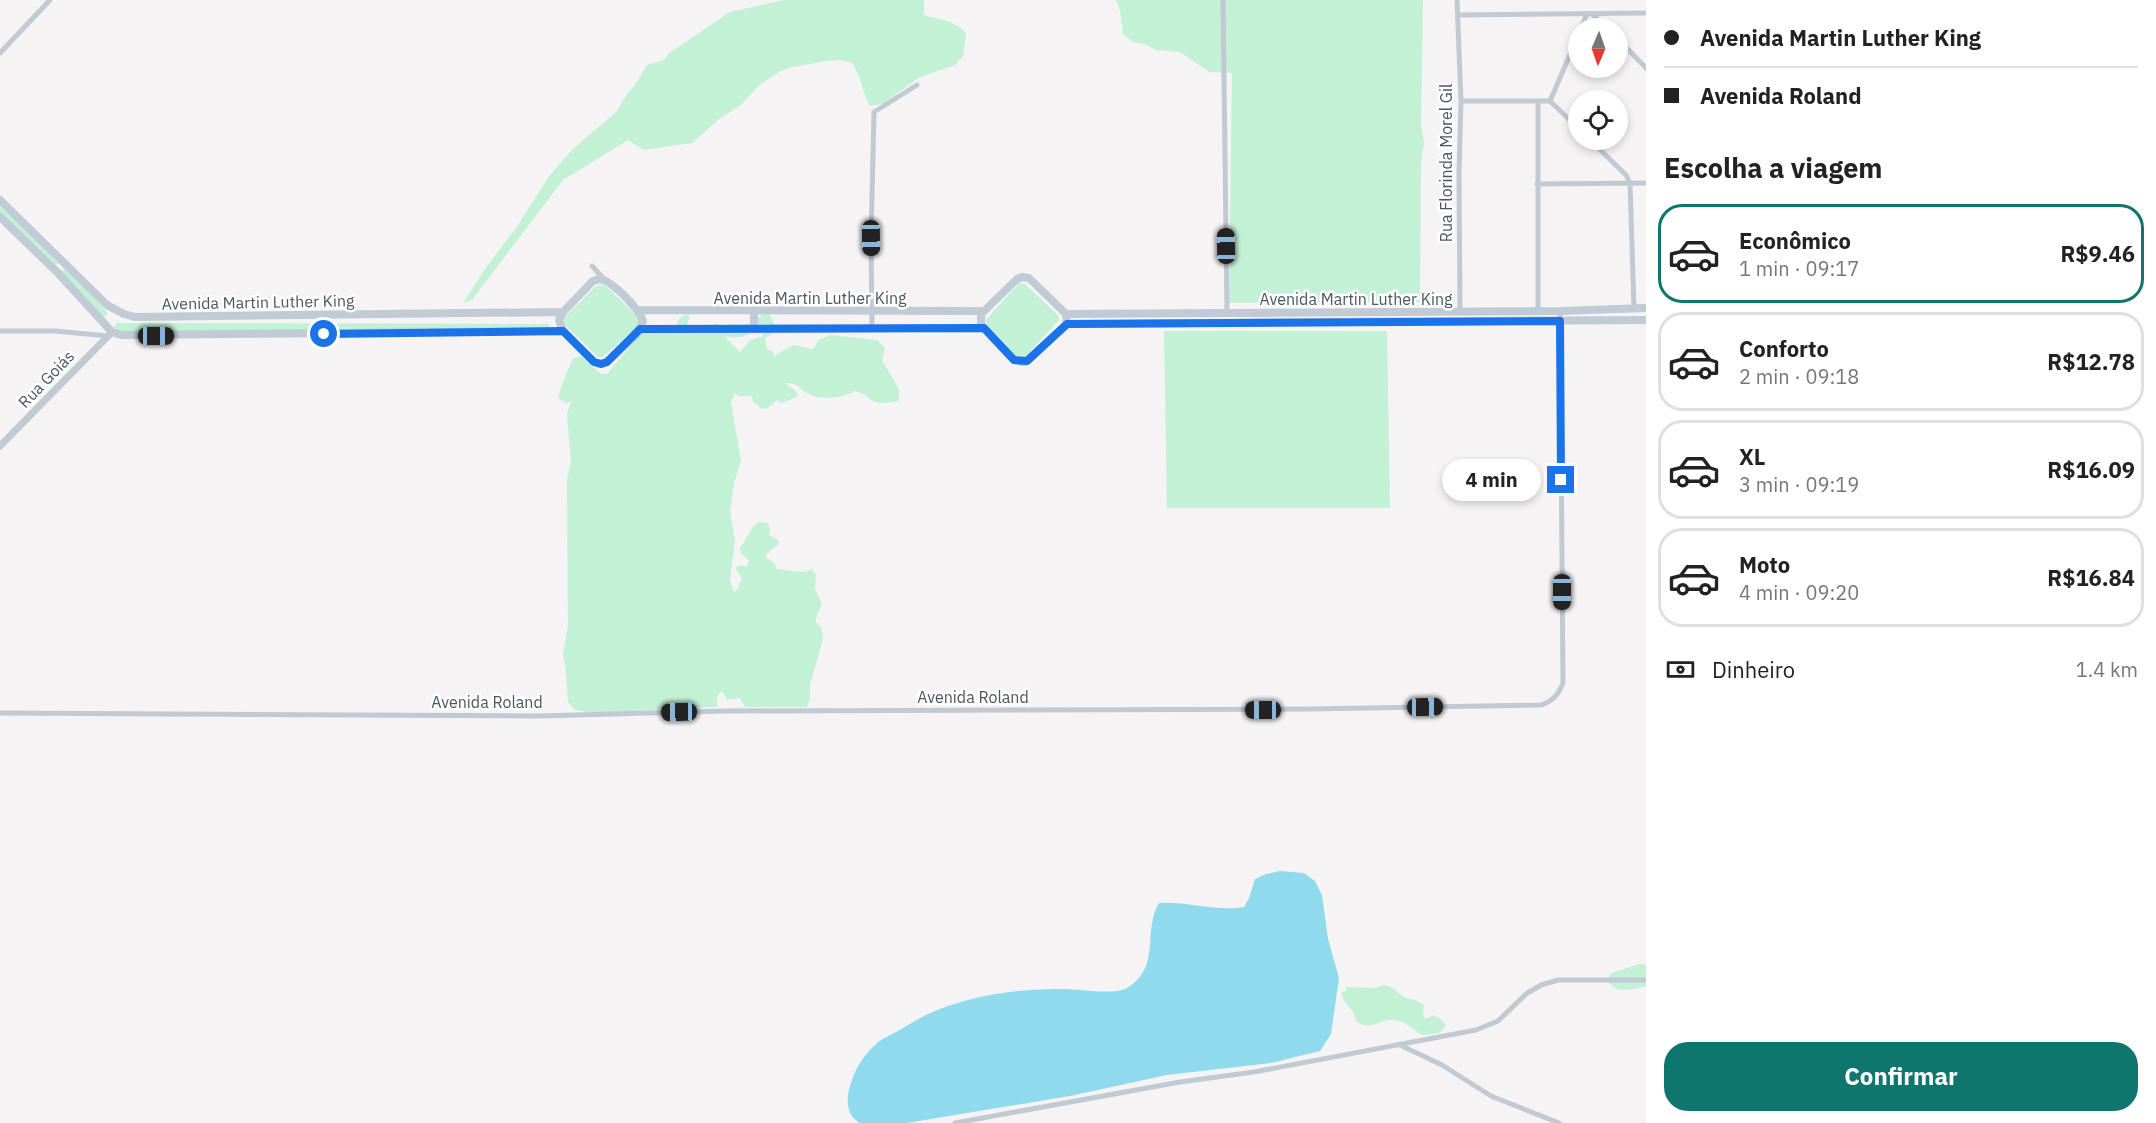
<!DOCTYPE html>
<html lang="pt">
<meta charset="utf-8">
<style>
:root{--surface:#fff;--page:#f6f6f6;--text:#222;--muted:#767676;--line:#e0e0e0;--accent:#0f766e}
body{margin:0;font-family:"IBM Plex Sans",sans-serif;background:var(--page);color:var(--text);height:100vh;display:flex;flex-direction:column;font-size:22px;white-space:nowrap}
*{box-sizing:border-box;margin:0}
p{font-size:20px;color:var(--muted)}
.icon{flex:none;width:33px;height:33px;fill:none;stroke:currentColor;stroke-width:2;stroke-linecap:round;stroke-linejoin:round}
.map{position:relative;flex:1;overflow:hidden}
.side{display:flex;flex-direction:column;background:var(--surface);width:510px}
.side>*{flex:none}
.top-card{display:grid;align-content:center;height:132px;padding:0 18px;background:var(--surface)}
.needle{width:39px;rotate:182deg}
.buttons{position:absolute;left:1568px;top:18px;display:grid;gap:12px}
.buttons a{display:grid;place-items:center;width:60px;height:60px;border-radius:50%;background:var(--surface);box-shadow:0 3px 9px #0003;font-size:30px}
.end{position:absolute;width:27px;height:27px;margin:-14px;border:8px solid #1a73e8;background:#fff;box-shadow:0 0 0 3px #fff}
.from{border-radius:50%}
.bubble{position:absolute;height:42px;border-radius:21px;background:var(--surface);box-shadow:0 3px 9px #0003;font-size:20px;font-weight:800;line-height:42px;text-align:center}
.car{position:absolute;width:18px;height:36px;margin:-18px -9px;border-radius:8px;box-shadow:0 0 4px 2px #0007;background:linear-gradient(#222 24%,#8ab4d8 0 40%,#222 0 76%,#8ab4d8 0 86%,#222 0)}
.top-card b{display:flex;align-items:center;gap:21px;height:57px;font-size:22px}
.top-card b+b{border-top:2px solid var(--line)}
.top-card i{width:15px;height:15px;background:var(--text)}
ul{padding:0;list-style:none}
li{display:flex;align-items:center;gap:18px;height:99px;margin:0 12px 9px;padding:0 6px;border:3px solid var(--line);border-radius:24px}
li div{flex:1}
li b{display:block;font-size:22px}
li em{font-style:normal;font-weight:800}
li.current{border-color:var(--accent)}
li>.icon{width:54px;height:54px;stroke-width:1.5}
h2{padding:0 18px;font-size:27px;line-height:72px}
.pay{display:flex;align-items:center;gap:15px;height:66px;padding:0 18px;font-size:22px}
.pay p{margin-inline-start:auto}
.primary-button{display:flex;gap:12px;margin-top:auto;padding:12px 18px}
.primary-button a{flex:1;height:69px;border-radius:24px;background:var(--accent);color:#fff;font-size:24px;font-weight:800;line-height:69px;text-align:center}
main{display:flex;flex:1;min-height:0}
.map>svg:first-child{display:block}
.green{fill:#c3f1d5}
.water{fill:#90daee}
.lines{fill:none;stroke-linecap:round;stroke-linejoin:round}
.minor{stroke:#c1cad2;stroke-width:5}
.tertiary{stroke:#c1cad2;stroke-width:7}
.secondary{stroke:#c1cbd6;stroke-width:8}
.route{stroke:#1a73e8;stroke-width:8}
.labels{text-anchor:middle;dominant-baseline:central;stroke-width:5;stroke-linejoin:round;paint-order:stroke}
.street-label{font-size:16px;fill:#4a5661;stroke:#fff}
</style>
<main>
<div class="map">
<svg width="1646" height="1123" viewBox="0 0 1646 1123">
<rect width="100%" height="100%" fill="#f5f3f3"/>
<!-- green -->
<path class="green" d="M 784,0 L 924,0 L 924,15 C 943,21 951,18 966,33 L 963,56 L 955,65 L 920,77 L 882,104 L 870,106 C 862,92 862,77 852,63 L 840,60 L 827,61 L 792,67 L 781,71 L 759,85 L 742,104 L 719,119 L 692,143 L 644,150 L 628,140 L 563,180 L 472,300 L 463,303 L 487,266 L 516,228 L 550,175 L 572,150 L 617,111 L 627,94 L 635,85 L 647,65 L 664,60 L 668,54 L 730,12 Z
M 1116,0 L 1423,0 L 1421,125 L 1424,142 L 1421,162 L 1420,302 L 1229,303 L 1232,73 L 1209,72 L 1180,52 L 1156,50 L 1144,44 L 1133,42 L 1123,34 L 1120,11 Z
M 0,201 L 61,261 L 54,267 L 0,214 Z
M 67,268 L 108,313 L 103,318 L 62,274 L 63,269 Z
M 1019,283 L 1025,284 L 1059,316 L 1059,320 L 1025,357 L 1017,357 L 986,323 L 986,320 Z
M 602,285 L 607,287 L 638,317 L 638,326 L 603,357 L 598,357 L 566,326 L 563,319 L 596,286 Z
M 763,313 L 770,314 L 773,322 L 778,327 L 777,331 L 765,338 L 767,349 L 773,352 L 774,356 L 793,345 L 813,349 L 819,340 L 830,335 L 877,340 L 885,348 L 882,360 L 899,389 L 899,401 C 891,402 880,405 873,401 C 864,396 867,394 855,391 C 841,398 822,401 807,393 C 797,387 799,384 786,383 C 789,389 798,388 797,397 L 781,403 L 777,400 L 768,408 L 762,409 L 753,401 L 752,396 L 739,396 L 735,393 L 731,402 L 741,461 L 734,483 L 730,511 L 735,540 L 730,580 L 734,592 L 738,589 L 742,578 L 735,568 L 741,565 L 747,567 L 749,561 L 741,553 L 740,548 C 747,540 750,527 759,522 L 767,523 L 770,528 L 769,535 L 778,540 L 779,544 L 766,554 L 766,557 L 775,564 L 776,569 L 804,572 L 812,569 L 816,575 L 815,589 L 822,604 L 816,617 L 816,622 C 822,627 823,631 823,639 L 810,685 L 810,699 L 807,707 L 745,707 L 740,698 L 727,700 L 722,691 L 717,696 L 717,707 L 592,713 L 575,710 L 568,702 L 566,672 L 563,655 L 568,625 L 567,479 L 571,462 L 567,415 L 571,402 L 566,403 L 559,399 C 558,390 569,370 572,359 L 581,356 L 601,374 L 607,374 L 643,331 L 676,326 L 679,319 L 684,315 L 690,316 L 686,327 L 708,328 L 716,324 L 725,327 L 726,325 L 734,324 L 740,327 L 749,324 L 752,325 L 754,330 C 745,338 736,338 725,337 L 740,352 L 750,340 L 763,336 L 763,330 L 756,320 Z
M 117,323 L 549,324 L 549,330 L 117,331 L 114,327 Z
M 1164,331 L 1387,331 L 1390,508 L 1167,508 Z
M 1639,964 L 1646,965 L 1646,986 C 1633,989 1619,994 1609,983 L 1608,978 L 1612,973 Z
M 1384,985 C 1395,986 1397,994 1406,998 C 1412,1000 1416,999 1424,1005 L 1423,1014 L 1425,1019 L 1434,1015 L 1442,1020 L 1446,1026 L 1439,1033 L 1422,1035 C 1412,1028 1405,1021 1393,1020 C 1379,1019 1369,1032 1356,1021 C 1354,1007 1343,1005 1341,993 L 1346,991 L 1346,987 L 1374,988 Z"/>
<!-- water -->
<path class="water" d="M 1280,871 L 1304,873 L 1315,881 L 1322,895 L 1328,939 L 1339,978 L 1331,1034 L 1320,1051 L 1271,1063 L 1167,1075 L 1070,1096 L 907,1123 L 860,1123 C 845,1116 846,1096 851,1083 C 854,1071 865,1053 875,1045 C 881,1039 891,1035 898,1031 C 907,1026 916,1020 926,1015 C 967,996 1015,989 1059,989 C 1076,988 1113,996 1127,988 C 1162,967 1142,932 1159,903 C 1186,901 1218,912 1244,907 L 1249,898 L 1255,879 L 1266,874 Z"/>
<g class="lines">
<!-- minor -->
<path class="minor" d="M 1223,0 L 1227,313
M 1457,0 L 1461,101 L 1459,173 L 1460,312
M 1592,14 L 1607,28
M 1458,15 L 1646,13
M 1581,28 L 1587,14
M 1617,38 L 1646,68
M 0,53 L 50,0
M 1461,101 L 1550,101 L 1578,128
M 1538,101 L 1538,311
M 1550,101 L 1578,36
M 1590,140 L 1626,175 L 1630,183 L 1634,309
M 1537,184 L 1646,183
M 592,266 L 604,279
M 872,329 L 871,238 L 874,112 L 917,85
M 0,331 L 55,331 L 108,336
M 0,713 L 538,716 L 726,711 L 1309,709 L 1541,705 C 1553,701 1558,695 1563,683 L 1560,311
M 1402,1046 L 1442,1065 L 1491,1096 L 1559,1123
M 955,1123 L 1180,1082 L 1254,1072 L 1476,1030 L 1498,1021 L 1526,994 L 1541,985 L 1558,980 L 1646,980"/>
<!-- tertiary -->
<path class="tertiary" d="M 0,446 L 112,332"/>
<!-- secondary -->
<path class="secondary" d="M 0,200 L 107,305 L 124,314 L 135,317 L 563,312
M 0,217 L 57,272 L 112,332 L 121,335 L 563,331
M 1022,277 L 1029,278 L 1066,314 L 1067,324 L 1027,361 L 1023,362 L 1014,360 L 981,325 L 981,314 L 1017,279 Z
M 599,279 C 612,280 639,309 643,321 L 637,334 L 607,362 L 601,364 L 594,362 L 563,331 L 559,320 L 563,312 L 593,281 Z
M 638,310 L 983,311
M 1066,314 L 1560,311 L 1646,308
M 1067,324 L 1646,320
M 641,329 L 984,328
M 754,329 L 754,311"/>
</g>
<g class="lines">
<!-- route -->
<path class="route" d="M 324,334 L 563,331 L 594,362 L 601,364 L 607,362 L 640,329 L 984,328 L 1014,360 L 1027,361 L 1067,324 L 1560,321 L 1561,480"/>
</g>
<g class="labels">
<!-- street labels -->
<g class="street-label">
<text transform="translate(1446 163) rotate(-90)">Rua Florinda Morel Gil</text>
<text x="810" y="298">Avenida Martin Luther King</text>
<text x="1356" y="299">Avenida Martin Luther King</text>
<text transform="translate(258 302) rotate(-1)">Avenida Martin Luther King</text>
<text transform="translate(46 379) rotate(-46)">Rua Goiás</text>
<text x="973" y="697">Avenida Roland</text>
<text x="487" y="702">Avenida Roland</text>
</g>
</g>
</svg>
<div class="buttons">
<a><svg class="needle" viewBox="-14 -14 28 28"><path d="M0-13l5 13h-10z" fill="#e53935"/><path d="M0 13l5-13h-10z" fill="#767676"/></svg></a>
<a><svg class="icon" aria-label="locate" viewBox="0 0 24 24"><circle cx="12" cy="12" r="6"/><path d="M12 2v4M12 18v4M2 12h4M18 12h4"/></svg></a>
</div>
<i class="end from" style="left:324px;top:334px"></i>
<i class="end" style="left:1561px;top:480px"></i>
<div class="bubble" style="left:1442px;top:459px;width:99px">4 min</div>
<i class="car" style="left:871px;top:238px;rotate:179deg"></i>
<i class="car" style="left:1226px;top:246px;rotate:359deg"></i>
<i class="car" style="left:156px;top:336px;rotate:90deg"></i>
<i class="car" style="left:1562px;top:592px;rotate:180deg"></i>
<i class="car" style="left:1425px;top:707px;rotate:89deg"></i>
<i class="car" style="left:1263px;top:710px;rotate:270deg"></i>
<i class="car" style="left:679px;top:712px;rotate:269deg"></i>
</div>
<section class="side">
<div class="top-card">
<b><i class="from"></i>Avenida Martin Luther King</b>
<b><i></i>Avenida Roland</b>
</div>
<h2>Escolha a viagem</h2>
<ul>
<li class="current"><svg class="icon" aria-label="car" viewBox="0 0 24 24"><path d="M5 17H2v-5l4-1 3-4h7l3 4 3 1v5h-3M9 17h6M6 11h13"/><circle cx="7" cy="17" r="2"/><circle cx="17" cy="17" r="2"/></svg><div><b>Econômico</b><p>1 min · 09:17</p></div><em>R$9.46</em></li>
<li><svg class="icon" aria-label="car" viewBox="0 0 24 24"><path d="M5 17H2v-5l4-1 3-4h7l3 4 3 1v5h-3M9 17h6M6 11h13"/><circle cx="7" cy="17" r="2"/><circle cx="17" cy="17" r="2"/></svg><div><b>Conforto</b><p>2 min · 09:18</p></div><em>R$12.78</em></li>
<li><svg class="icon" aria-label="car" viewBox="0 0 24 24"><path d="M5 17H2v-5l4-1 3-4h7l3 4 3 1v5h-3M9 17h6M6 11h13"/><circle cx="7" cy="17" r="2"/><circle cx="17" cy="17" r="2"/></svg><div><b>XL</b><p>3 min · 09:19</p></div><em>R$16.09</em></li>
<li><svg class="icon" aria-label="car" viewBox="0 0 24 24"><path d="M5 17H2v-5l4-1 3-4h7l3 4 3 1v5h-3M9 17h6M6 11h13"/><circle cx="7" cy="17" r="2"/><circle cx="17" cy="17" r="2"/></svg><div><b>Moto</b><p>4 min · 09:20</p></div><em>R$16.84</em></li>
</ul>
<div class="pay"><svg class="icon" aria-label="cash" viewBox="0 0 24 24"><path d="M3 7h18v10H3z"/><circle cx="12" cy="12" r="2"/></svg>Dinheiro<p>1.4 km</p></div>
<div class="primary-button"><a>Confirmar</a></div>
</section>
</main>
